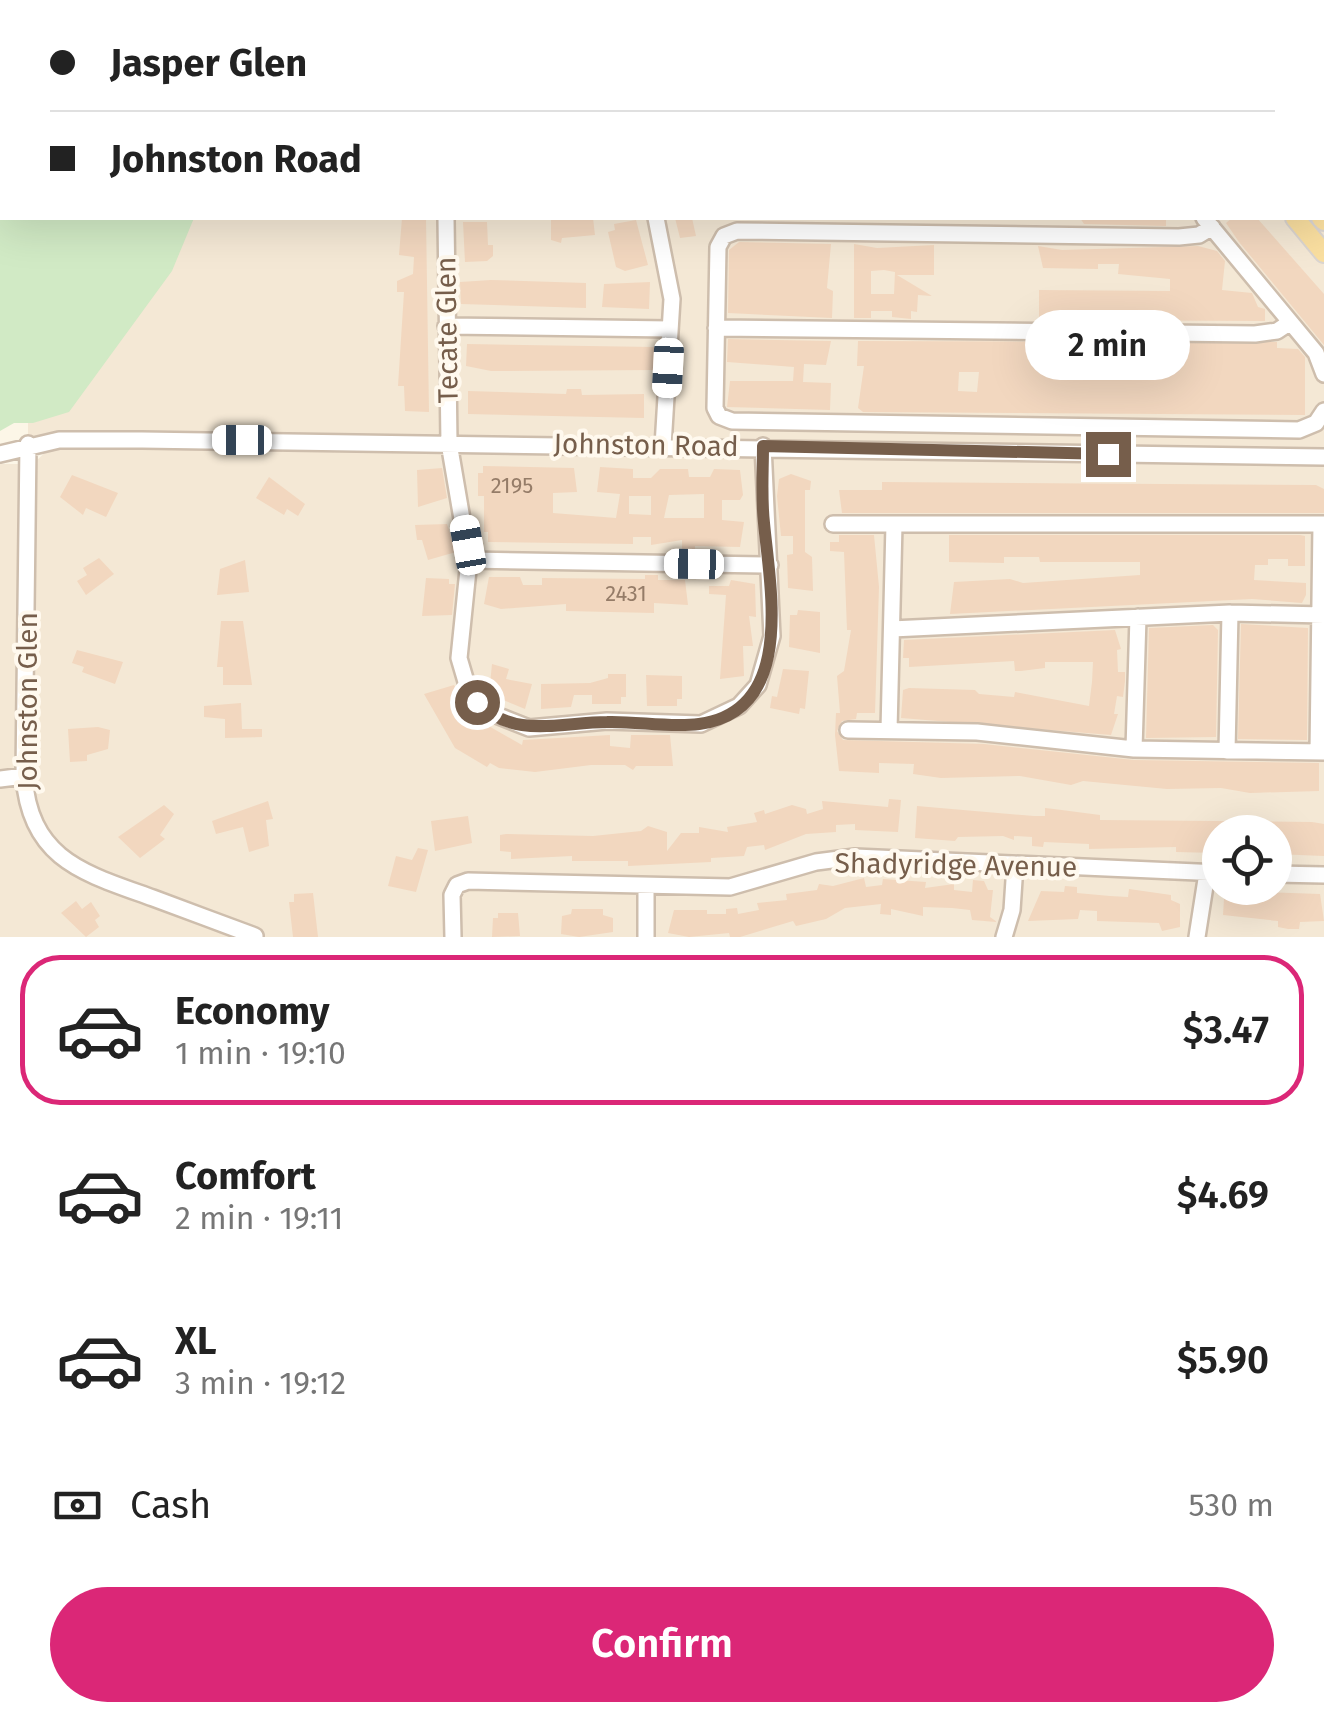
<!DOCTYPE html>
<meta charset="utf-8">
<style>
:root{--surface:#fff;--page:#f6f6f6;--text:#222;--muted:#767676;--line:#e0e0e0;--accent:#db2777}
body{margin:0;font-family:"Fira Sans",sans-serif;background:var(--page);color:var(--text);height:100vh;display:flex;flex-direction:column;font-size:38px;white-space:nowrap}
*{box-sizing:border-box;margin:0}
p{font-size:32px;color:var(--muted)}
.icon{flex:none;width:55px;height:55px;fill:none;stroke:currentColor;stroke-width:2;stroke-linecap:round;stroke-linejoin:round}
.map{position:relative;height:937px;overflow:hidden}
.panel{display:flex;flex-direction:column;background:var(--surface);flex:1}
.panel>*{flex:none}
.banner{position:absolute;left:0px;top:0px;width:1325px;height:220px;box-shadow:0 10px 40px #0002;display:grid;align-content:center;height:220px;padding:0 50px;background:var(--surface)}
.buttons{position:absolute;left:1202px;top:815px;display:grid;gap:20px}
.buttons a{display:grid;place-items:center;width:90px;height:90px;border-radius:50%;background:var(--surface);box-shadow:0 10px 40px #0002;font-size:50px}
.end{position:absolute;width:45px;height:45px;margin:-22px;border:12px solid #765e4b;background:#fff;box-shadow:0 0 0 5px #fff}
.from{border-radius:50%}
.bubble{position:absolute;height:70px;border-radius:35px;background:var(--surface);box-shadow:0 10px 40px #0002;font-size:32px;font-weight:600;line-height:70px;text-align:center}
.car{position:absolute;width:30px;height:60px;margin:-30px -15px;border-radius:12px;box-shadow:0 0 8px 2px #0007;background:linear-gradient(#fff 24%,#345 0 40%,#fff 0 76%,#345 0 86%,#fff 0)}
.banner b{display:flex;align-items:center;gap:35px;height:95px;font-size:38px}
.banner b+b{border-top:2px solid var(--line)}
.banner i{width:25px;height:25px;background:var(--text)}
ul{padding:18px 0 0;list-style:none}
li{display:flex;align-items:center;gap:30px;height:150px;margin:0 20px 15px;padding:0 30px;border:5px solid transparent;border-radius:40px}
li div{flex:1}
li b{display:block;font-size:38px}
li em{font-style:normal;font-weight:600}
li.selected{border-color:var(--accent)}
li>.icon{width:90px;height:90px;stroke-width:1.5}
.pay{display:flex;align-items:center;gap:25px;height:110px;padding:0 50px;font-size:38px}
.pay p{margin-inline-start:auto}
.action{display:flex;gap:20px;margin-top:auto;padding:20px 50px}
.action a{flex:1;height:115px;border-radius:60px;background:var(--accent);color:#fff;font-size:40px;font-weight:600;line-height:115px;text-align:center}
.map>svg:first-child{display:block}
.residential{fill:#f4e8d5;fill-rule:evenodd}
.green{fill:#d1eac5}
.building{fill:#f2d7bf;fill-rule:evenodd}
.lines{fill:none;stroke-linecap:round;stroke-linejoin:round}
.minor-casing{stroke:#cebead;stroke-width:20}
.major-casing{stroke:#dbd5d0;stroke-width:22}
.minor{stroke:#fff;stroke-width:15}
.major{stroke:#fadfa0;stroke-width:18}
.route{stroke:#765e4b;stroke-width:12}
.labels{text-anchor:middle;dominant-baseline:central;stroke-width:8;stroke-linejoin:round;paint-order:stroke}
.number-label{font-size:22px;fill:#957c68}
.street-label{font-size:28px;fill:#765e4b;stroke:#fff9ee}
</style>
<div class="map">
<svg width="1324" height="937" viewBox="0 0 1324 937">
<rect width="100%" height="100%" fill="#fcf6e7"/>
<!-- residential -->
<path class="residential" d="M 29,0 L 1324,0 L 1324,937 L 0,937 L 0,464 L 33,464 L 57,441 L 28,444 L 28,218 L 1322,218 L 1322,2 ZM 1220,832 L 1275,832 L 1275,888 L 1220,888 Z"/>
<!-- green -->
<path class="green" d="M 0,0 L 179,2 L 2,2 L 2,218 L 194,218 L 172,271 L 69,412 L 33,423 L 14,423 L 0,431 Z"/>
<!-- building -->
<path class="building" d="M 402,218 L 426,218 L 429,412 L 405,411 L 404,386 L 398,386 L 404,292 L 397,292 L 397,281 L 413,274 L 414,257 L 399,255 Z
M 551,218 L 593,218 L 595,235 L 562,238 L 561,243 L 551,240 Z
M 675,218 L 692,218 L 696,236 L 680,238 Z
M 1080,218 L 1166,218 L 1166,226 L 1084,224 Z
M 1232,218 L 1257,218 L 1324,294 L 1324,345 L 1239,242 L 1226,223 Z
M 636,220 L 648,265 L 625,271 L 616,267 L 608,232 L 615,230 L 614,224 Z
M 463,222 L 487,222 L 488,245 L 493,245 L 493,256 L 487,261 L 465,262 Z
M 739,242 L 831,244 L 827,288 L 833,291 L 832,318 L 728,313 L 729,250 Z
M 854,244 L 877,248 L 934,245 L 934,275 L 897,275 L 932,296 L 918,295 L 917,312 L 911,311 L 911,319 L 892,317 L 892,311 L 871,311 L 871,318 L 854,318 ZM 884,270 L 895,272 L 894,294 L 871,294 L 871,271 Z
M 1038,246 L 1062,250 L 1198,246 L 1217,251 L 1225,261 L 1222,290 L 1252,293 L 1258,307 L 1265,309 L 1265,321 L 1039,320 L 1039,290 L 1170,291 L 1170,279 L 1118,274 L 1119,264 L 1098,264 L 1098,269 L 1043,268 Z
M 491,280 L 586,283 L 586,308 L 461,304 L 460,282 Z
M 650,282 L 649,309 L 602,307 L 604,284 Z
M 728,339 L 831,341 L 826,365 L 804,364 L 803,382 L 831,383 L 830,410 L 727,407 L 730,381 L 793,381 L 794,367 L 727,362 Z
M 858,341 L 1277,342 L 1277,348 L 1298,349 L 1305,357 L 1305,415 L 863,412 L 858,408 L 864,366 L 857,366 ZM 959,372 L 979,372 L 977,392 L 958,391 Z
M 467,344 L 654,347 L 654,370 L 491,371 L 466,366 Z
M 567,389 L 581,389 L 582,395 L 644,394 L 644,418 L 468,414 L 468,391 L 566,394 Z
M 483,466 L 574,468 L 577,492 L 553,493 L 553,513 L 616,518 L 620,494 L 597,492 L 600,467 L 633,469 L 633,478 L 651,478 L 660,469 L 688,469 L 689,477 L 710,477 L 714,469 L 740,470 L 743,495 L 740,500 L 722,500 L 722,520 L 744,522 L 740,547 L 695,546 L 695,551 L 682,551 L 682,540 L 651,545 L 651,537 L 633,537 L 633,544 L 488,542 L 488,532 L 484,532 L 484,496 L 478,496 L 478,473 L 483,473 ZM 704,494 L 704,518 L 664,518 L 669,495 ZM 629,496 L 651,496 L 651,515 L 629,514 Z
M 442,468 L 447,498 L 418,507 L 417,470 Z
M 791,474 L 811,481 L 810,490 L 805,490 L 805,552 L 812,557 L 813,591 L 788,588 L 787,555 L 793,554 L 793,536 L 781,536 L 777,496 L 779,479 Z
M 72,475 L 118,493 L 106,517 L 86,508 L 83,515 L 60,497 Z
M 269,477 L 305,504 L 298,516 L 287,509 L 284,515 L 256,498 Z
M 882,482 L 1316,485 L 1324,489 L 1324,513 L 842,513 L 839,490 L 882,490 Z
M 447,524 L 456,552 L 428,560 L 422,540 L 417,540 L 415,525 Z
M 839,535 L 874,535 L 879,587 L 875,713 L 857,713 L 856,719 L 842,721 L 837,731 L 843,740 L 984,744 L 1134,760 L 1319,763 L 1319,791 L 1250,793 L 1221,788 L 1167,789 L 1083,781 L 1071,785 L 1020,776 L 941,778 L 913,774 L 914,764 L 879,763 L 879,773 L 839,771 L 835,735 L 836,713 L 840,713 L 837,676 L 844,671 L 851,630 L 847,630 L 844,552 L 830,551 L 830,542 L 839,542 Z
M 949,535 L 1300,535 L 1305,536 L 1305,566 L 1288,566 L 1288,559 L 1268,559 L 1268,565 L 1255,565 L 1254,580 L 1306,583 L 1306,595 L 1302,603 L 1252,599 L 950,614 L 954,582 L 1010,579 L 1023,583 L 1140,575 L 1140,562 L 1040,562 L 1039,557 L 1004,557 L 1004,563 L 949,562 Z
M 99,558 L 114,574 L 86,595 L 77,581 L 87,575 L 83,568 Z
M 245,560 L 249,592 L 217,595 L 220,569 Z
M 645,575 L 658,575 L 658,580 L 685,580 L 688,605 L 654,603 L 654,613 L 566,611 L 566,604 L 501,609 L 484,604 L 489,577 L 520,577 L 523,585 L 542,585 L 542,578 L 645,579 Z
M 426,578 L 449,579 L 449,584 L 455,584 L 452,615 L 422,616 Z
M 731,580 L 755,584 L 756,617 L 749,616 L 753,646 L 743,646 L 744,676 L 720,679 L 726,595 L 709,594 L 709,586 L 729,586 Z
M 798,610 L 820,612 L 820,653 L 789,647 L 790,615 L 797,615 Z
M 221,621 L 243,621 L 252,685 L 223,685 L 223,667 L 217,667 Z
M 1241,624 L 1308,628 L 1307,740 L 1238,739 Z
M 1213,625 L 1218,630 L 1216,737 L 1146,738 L 1149,628 Z
M 1115,630 L 1121,649 L 1117,650 L 1118,672 L 1125,672 L 1125,681 L 1123,697 L 1117,696 L 1114,714 L 1118,714 L 1111,735 L 901,718 L 903,690 L 909,688 L 975,690 L 979,694 L 1014,697 L 1015,692 L 1089,706 L 1092,682 L 1093,662 L 1045,662 L 1045,668 L 1021,671 L 1015,671 L 1014,661 L 909,667 L 909,658 L 903,658 L 904,640 Z
M 77,650 L 123,662 L 115,684 L 82,672 L 84,667 L 72,663 Z
M 492,664 L 509,669 L 506,679 L 532,684 L 525,709 L 489,694 Z
M 783,669 L 809,671 L 805,709 L 800,708 L 799,714 L 770,708 L 772,696 L 777,697 Z
M 608,674 L 626,674 L 626,697 L 621,697 L 621,704 L 592,704 L 592,695 L 574,695 L 571,707 L 541,709 L 541,684 L 590,683 L 608,678 Z
M 646,675 L 682,676 L 682,699 L 677,699 L 677,706 L 647,706 Z
M 454,685 L 473,717 L 522,745 L 523,740 L 610,735 L 610,746 L 630,748 L 631,735 L 670,735 L 673,766 L 636,766 L 633,770 L 625,765 L 591,765 L 535,772 L 499,768 L 490,763 L 487,767 L 455,748 L 424,694 Z
M 241,703 L 242,729 L 262,729 L 262,737 L 225,738 L 225,719 L 204,717 L 204,706 Z
M 98,727 L 110,730 L 108,749 L 87,755 L 87,761 L 70,762 L 68,729 Z
M 889,799 L 901,800 L 898,832 L 855,830 L 855,824 L 836,825 L 836,832 L 806,834 L 765,850 L 764,845 L 747,847 L 744,856 L 711,858 L 711,862 L 628,866 L 628,861 L 572,861 L 572,856 L 511,859 L 511,852 L 500,851 L 500,835 L 506,834 L 593,836 L 641,831 L 648,826 L 667,832 L 667,851 L 681,833 L 699,833 L 699,827 L 728,832 L 727,827 L 757,822 L 754,813 L 764,810 L 765,814 L 792,805 L 806,809 L 807,814 L 823,809 L 822,801 L 888,807 Z
M 268,801 L 273,819 L 266,820 L 269,846 L 249,852 L 243,827 L 216,834 L 212,821 Z
M 164,805 L 174,814 L 160,835 L 165,839 L 140,858 L 118,837 Z
M 917,806 L 1034,816 L 1045,816 L 1045,808 L 1054,809 L 1100,815 L 1100,820 L 1312,822 L 1324,824 L 1324,856 L 1275,854 L 1275,832 L 1220,832 L 1218,853 L 1176,852 L 1176,847 L 1089,849 L 1089,844 L 1044,842 L 1043,847 L 1032,846 L 1032,837 L 1014,836 L 1014,840 L 1003,836 L 958,837 L 955,841 L 915,838 Z
M 468,816 L 472,843 L 435,851 L 431,821 Z
M 418,848 L 428,850 L 416,892 L 388,886 L 396,856 L 412,860 Z
M 864,878 L 866,887 L 882,885 L 883,879 L 926,882 L 925,888 L 954,884 L 954,890 L 972,892 L 973,880 L 984,881 L 988,890 L 993,890 L 990,917 L 997,922 L 972,920 L 970,910 L 952,908 L 923,907 L 923,916 L 891,909 L 891,915 L 880,914 L 881,904 L 845,908 L 826,919 L 796,926 L 793,921 L 740,937 L 730,937 L 729,933 L 689,937 L 668,933 L 674,910 L 707,910 L 707,914 L 726,914 L 726,909 L 737,908 L 738,914 L 759,910 L 757,903 L 787,900 L 786,894 L 817,890 L 819,884 L 833,886 Z
M 1065,886 L 1077,887 L 1077,893 L 1110,896 L 1128,897 L 1129,889 L 1171,895 L 1171,900 L 1180,904 L 1180,927 L 1162,931 L 1159,923 L 1097,921 L 1097,911 L 1080,910 L 1078,919 L 1028,921 L 1041,891 L 1064,892 Z
M 1234,891 L 1320,894 L 1324,921 L 1300,922 L 1299,929 L 1288,929 L 1278,927 L 1278,921 L 1223,915 L 1224,899 L 1234,897 Z
M 313,893 L 318,937 L 293,937 L 289,902 L 294,902 L 294,894 Z
M 76,901 L 82,909 L 91,902 L 100,916 L 95,920 L 99,927 L 86,937 L 61,913 Z
M 572,909 L 603,909 L 603,915 L 613,918 L 613,932 L 579,937 L 561,934 L 562,916 L 571,914 Z
M 498,913 L 518,913 L 520,936 L 492,937 L 493,918 L 498,918 Z"/>
<g class="lines">
<defs>
<path id="minor" d="M 575,0 L 579,2
M 1029,0 L 1031,2
M 443,2 L 444,0
M 616,2 L 618,0
M 1316,2 L 1316,0
M 1322,20 L 1324,20
M 1322,110 L 1324,110
M 446,218 L 449,443 L 469,560 L 459,658 L 469,692 L 486,711 L 529,728 L 607,721 L 701,724 L 739,706 L 758,685 L 772,636 L 763,446
M 656,218 L 672,299 L 663,446
M 1204,218 L 1316,353 L 1324,374
M 1212,227 L 1199,235 L 1179,237 L 737,231 L 724,236 L 718,247 L 715,408 L 719,416 L 732,421 L 1299,430 L 1316,423 L 1324,411
M 446,326 L 670,329
M 716,328 L 1255,334 L 1277,331 L 1289,323
M 28,444 L 24,776 C 30,860 84,873 153,898 C 187,911 221,923 255,936
M 0,454 L 59,440 L 142,440 L 1324,457
M 833,524 L 1324,524
M 469,560 L 770,565
M 892,629 L 1230,613 L 1324,615
M 848,730 L 977,732 L 1134,749 L 1324,752
M 889,730 L 894,524
M 1134,749 L 1138,617
M 1227,751 L 1230,613
M 1318,752 L 1321,524
M 0,779 L 24,776
M 1275,874 L 1324,875
M 453,937 L 452,895 L 457,885 L 468,881 L 730,887 L 816,862 L 855,857 L 1220,873
M 646,937 L 646,888
M 1004,937 L 1012,910 L 1015,865
M 1197,937 L 1207,873"/>
<path id="major" d="M 1121,0 L 1123,2
M 1147,0 L 1149,2
M 1295,218 L 1324,253
M 1321,218 L 1324,221"/>
</defs>
<!-- minor casing -->
<use href="#minor" class="minor-casing"/>
<!-- major casing -->
<use href="#major" class="major-casing"/>
<!-- minor -->
<use href="#minor" class="minor"/>
<!-- major -->
<use href="#major" class="major"/>
</g>
<g class="lines">
<!-- route -->
<path class="route" d="M 477,702 C 514,740 560,722 607,722 C 637,721 669,728 699,724 C 796,711 770,588 764,523 C 761,497 763,472 763,446 L 1108,454"/>
</g>
<g class="labels">
<!-- number labels -->
<g class="number-label">
<text x="512" y="485">2195</text>
<text x="626" y="593">2431</text>
</g>
<!-- street labels -->
<g class="street-label">
<text transform="translate(447 330) rotate(-91)">Tecate Glen</text>
<text transform="translate(646 445) rotate(1)">Johnston Road</text>
<text transform="translate(27 701) rotate(-90)">Johnston Glen</text>
<text transform="translate(956 865) rotate(1)">Shadyridge Avenue</text>
</g>
</g>
</svg>
<div class="buttons">
<a><svg class="icon" aria-label="locate" viewBox="0 0 24 24"><circle cx="12" cy="12" r="6"/><path d="M12 2v4M12 18v4M2 12h4M18 12h4"/></svg></a>
</div>
<i class="end from" style="left:477px;top:702px"></i>
<i class="end" style="left:1108px;top:454px"></i>
<div class="bubble" style="left:1025px;top:310px;width:165px">2 min</div>
<i class="car" style="left:668px;top:368px;rotate:183deg"></i>
<i class="car" style="left:242px;top:440px;rotate:270deg"></i>
<i class="car" style="left:468px;top:545px;rotate:350deg"></i>
<i class="car" style="left:694px;top:564px;rotate:271deg"></i>
<div class="banner">
<b><i class="from"></i>Jasper Glen</b>
<b><i></i>Johnston Road</b>
</div>
</div>
<section class="panel">
<ul>
<li class="selected"><svg class="icon" aria-label="car" viewBox="0 0 24 24"><path d="M5 17H2v-5l4-1 3-4h7l3 4 3 1v5h-3M9 17h6M6 11h13"/><circle cx="7" cy="17" r="2"/><circle cx="17" cy="17" r="2"/></svg><div><b>Economy</b><p>1 min · 19:10</p></div><em>$3.47</em></li>
<li><svg class="icon" aria-label="car" viewBox="0 0 24 24"><path d="M5 17H2v-5l4-1 3-4h7l3 4 3 1v5h-3M9 17h6M6 11h13"/><circle cx="7" cy="17" r="2"/><circle cx="17" cy="17" r="2"/></svg><div><b>Comfort</b><p>2 min · 19:11</p></div><em>$4.69</em></li>
<li><svg class="icon" aria-label="car" viewBox="0 0 24 24"><path d="M5 17H2v-5l4-1 3-4h7l3 4 3 1v5h-3M9 17h6M6 11h13"/><circle cx="7" cy="17" r="2"/><circle cx="17" cy="17" r="2"/></svg><div><b>XL</b><p>3 min · 19:12</p></div><em>$5.90</em></li>
</ul>
<div class="pay"><svg class="icon" aria-label="cash" viewBox="0 0 24 24"><path d="M3 7h18v10H3z"/><circle cx="12" cy="12" r="2"/></svg>Cash<p>530 m</p></div>
<div class="action"><a>Confirm</a></div>
</section>
